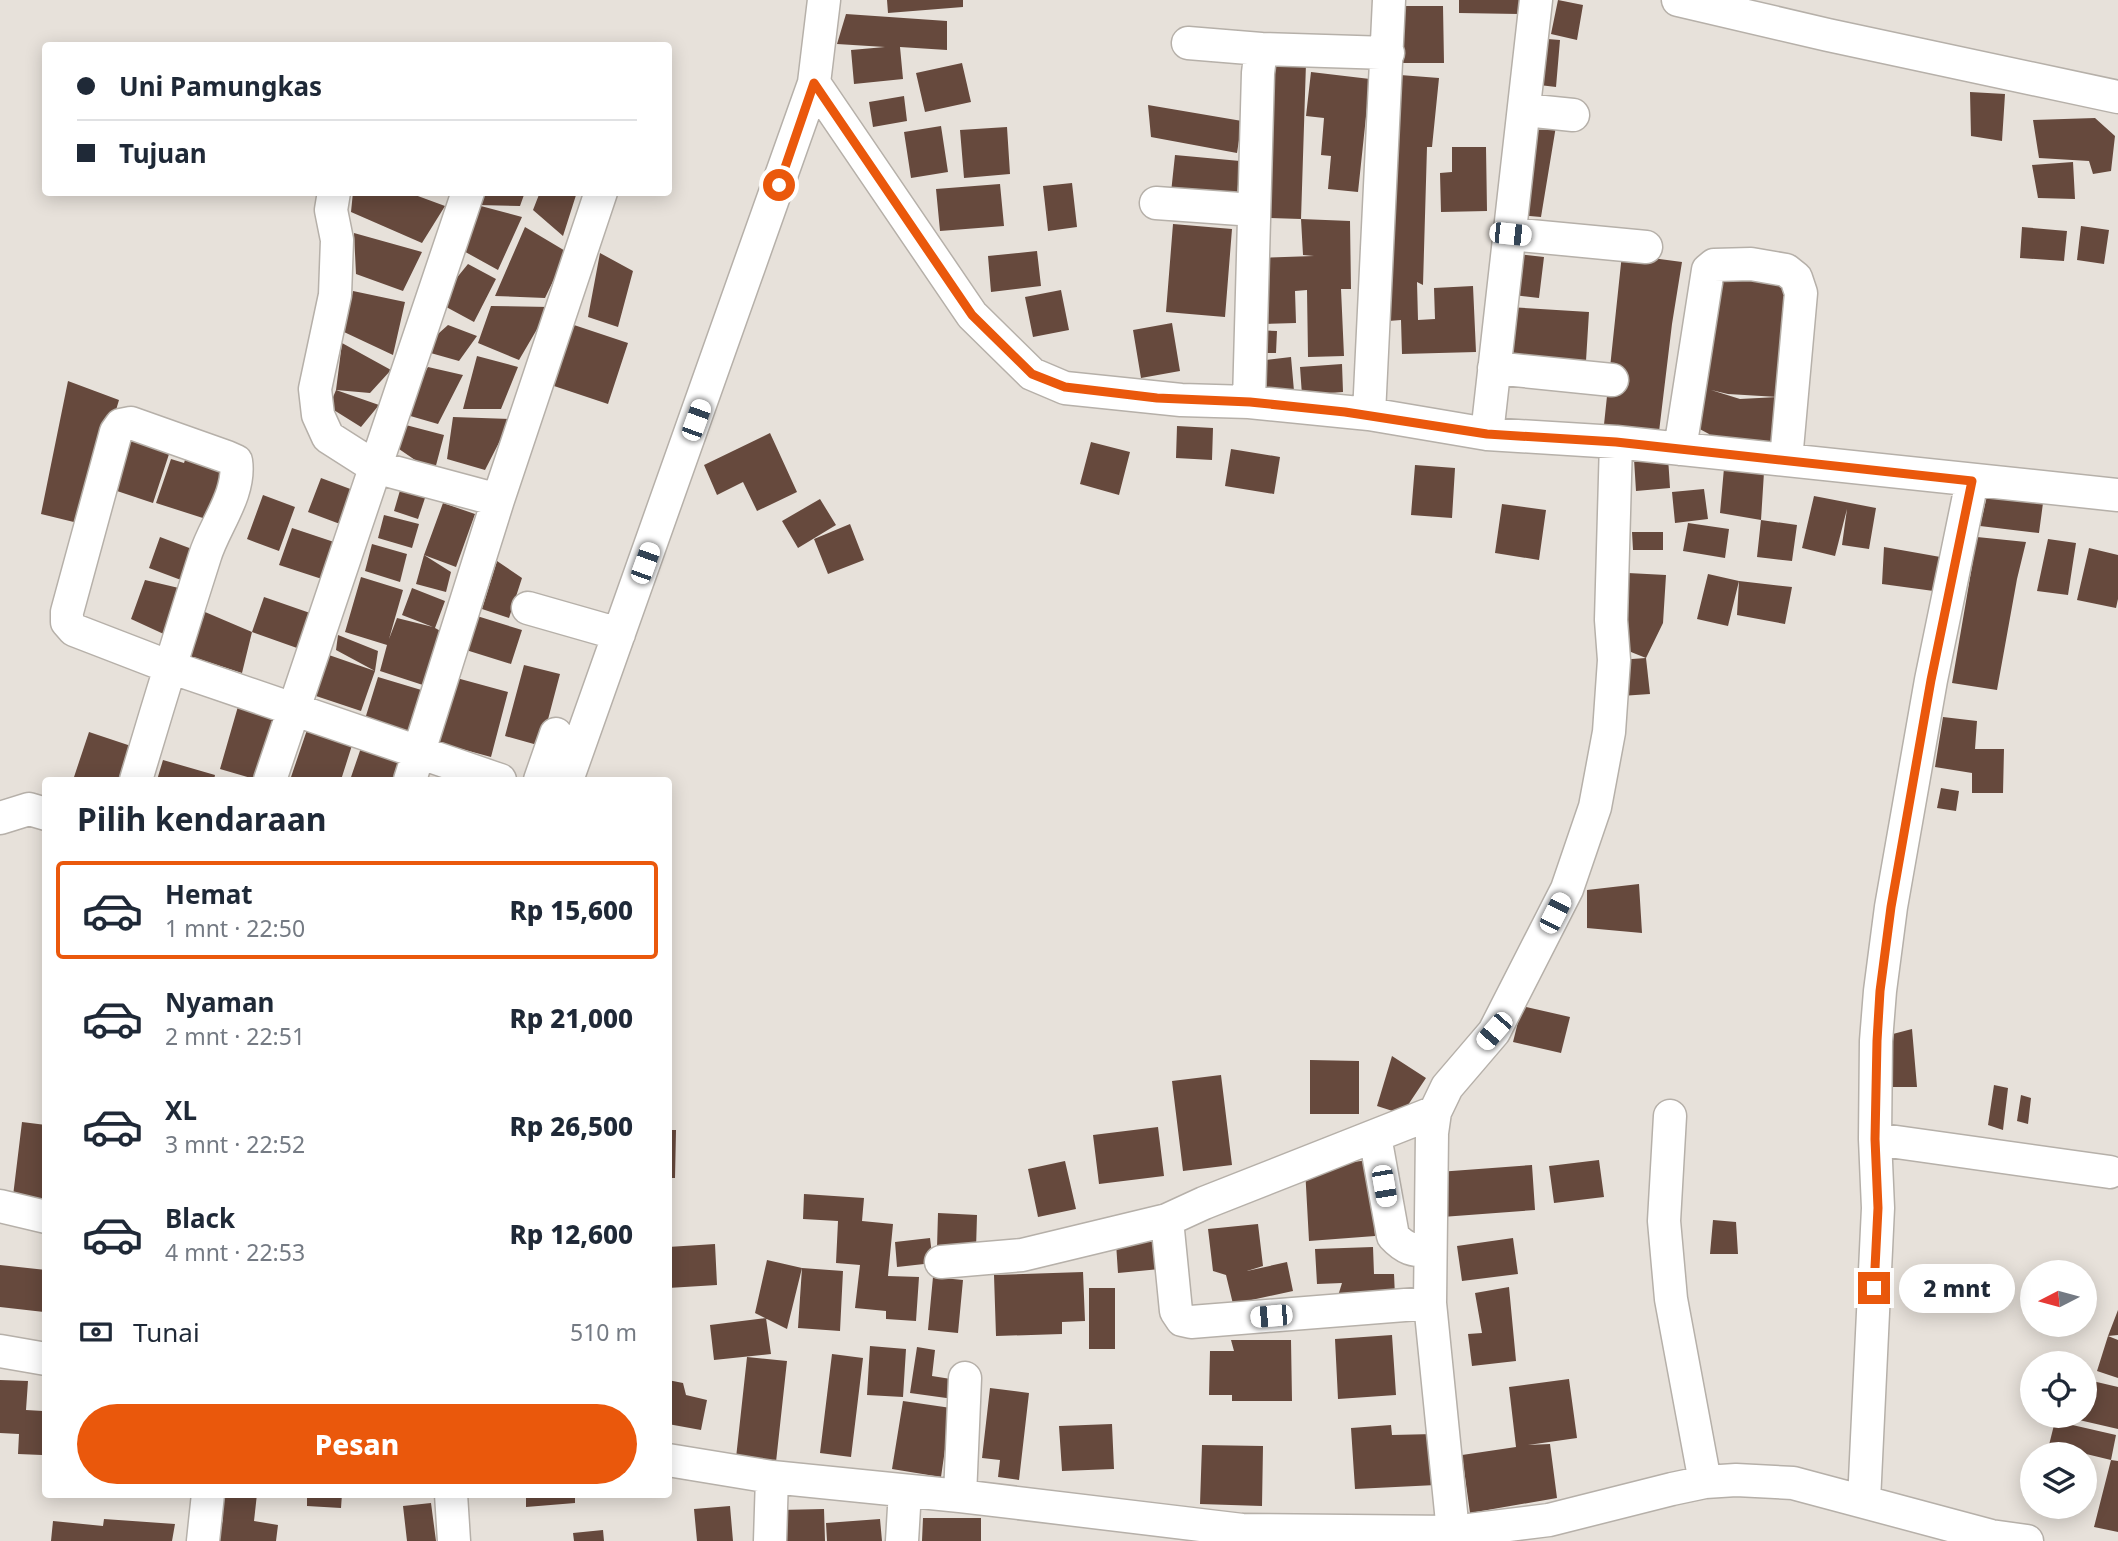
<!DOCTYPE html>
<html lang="id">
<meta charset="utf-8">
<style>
:root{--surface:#fff;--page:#f6f6f7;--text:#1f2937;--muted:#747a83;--line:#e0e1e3;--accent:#ea580c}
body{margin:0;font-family:"Noto Sans",sans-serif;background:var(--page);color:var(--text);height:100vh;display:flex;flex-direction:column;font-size:26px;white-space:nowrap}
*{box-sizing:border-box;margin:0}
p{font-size:23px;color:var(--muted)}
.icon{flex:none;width:38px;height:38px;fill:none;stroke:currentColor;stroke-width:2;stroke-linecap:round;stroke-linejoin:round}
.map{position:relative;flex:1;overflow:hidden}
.details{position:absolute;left:42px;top:777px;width:630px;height:721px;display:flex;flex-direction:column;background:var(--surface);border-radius:7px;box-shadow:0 4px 18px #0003}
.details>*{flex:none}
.top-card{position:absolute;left:42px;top:42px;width:630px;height:154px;border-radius:7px;box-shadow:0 4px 18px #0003;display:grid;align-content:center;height:154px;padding:0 35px;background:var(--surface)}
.needle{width:46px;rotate:264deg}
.tools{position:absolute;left:2020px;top:1260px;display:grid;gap:14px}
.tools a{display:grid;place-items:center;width:77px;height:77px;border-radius:50%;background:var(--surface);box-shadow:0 4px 18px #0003;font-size:35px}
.end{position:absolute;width:32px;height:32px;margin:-16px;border:9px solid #ea580c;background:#fff;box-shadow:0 0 0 4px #fff}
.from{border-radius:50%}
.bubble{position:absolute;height:49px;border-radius:24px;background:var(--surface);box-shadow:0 4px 18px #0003;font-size:23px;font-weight:800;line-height:49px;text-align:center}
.car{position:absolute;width:21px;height:42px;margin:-21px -10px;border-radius:9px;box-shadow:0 0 5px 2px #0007;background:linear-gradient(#fff 24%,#345 0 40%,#fff 0 76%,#345 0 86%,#fff 0)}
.top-card b{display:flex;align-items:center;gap:24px;height:66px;font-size:26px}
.top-card b+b{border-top:2px solid var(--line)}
.top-card i{width:18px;height:18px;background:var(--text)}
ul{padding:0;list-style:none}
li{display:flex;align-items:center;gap:21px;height:98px;margin:0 14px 10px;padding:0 21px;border:4px solid transparent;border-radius:7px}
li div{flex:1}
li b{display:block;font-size:26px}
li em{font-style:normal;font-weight:800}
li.current{border-color:var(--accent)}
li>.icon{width:63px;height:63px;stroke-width:1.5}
h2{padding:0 35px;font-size:32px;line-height:84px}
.pay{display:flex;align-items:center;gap:18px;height:77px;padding:0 35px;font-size:26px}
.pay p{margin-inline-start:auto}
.primary-button{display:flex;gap:14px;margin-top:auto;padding:14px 35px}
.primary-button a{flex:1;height:80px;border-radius:42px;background:var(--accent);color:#fff;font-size:28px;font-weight:800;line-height:80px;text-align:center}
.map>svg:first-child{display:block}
.building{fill:#66493d;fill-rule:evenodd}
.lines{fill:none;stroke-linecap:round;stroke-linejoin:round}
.minor-casing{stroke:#b6b0a9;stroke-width:35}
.minor{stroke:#fff;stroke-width:32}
.route{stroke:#ea580c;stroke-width:9}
</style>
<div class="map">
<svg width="2118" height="1541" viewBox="0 0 2118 1541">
<rect width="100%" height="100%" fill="#e7e1da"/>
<!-- building -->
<path class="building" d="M 887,0 L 963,0 L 963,7 L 888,13 Z
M 1459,0 L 1520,0 L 1519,14 L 1459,13 Z
M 1558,0 L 1583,5 L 1577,40 L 1551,34 Z
M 1395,6 L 1443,6 L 1444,63 L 1395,63 Z
M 846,14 L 947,21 L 947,50 L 900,47 L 903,79 L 854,84 L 851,50 L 885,47 L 837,44 Z
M 1535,38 L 1560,40 L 1556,87 L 1531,84 Z
M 1266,62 L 1306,63 L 1301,219 L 1266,218 Z
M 962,63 L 971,102 L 925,112 L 916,73 Z
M 1311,72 L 1370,79 L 1358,192 L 1328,189 L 1331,156 L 1321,155 L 1324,118 L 1306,116 Z
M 1400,75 L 1439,78 L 1432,147 L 1427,147 L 1423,285 L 1417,282 L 1418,320 L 1435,319 L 1434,288 L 1473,286 L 1476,352 L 1402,354 L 1401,320 L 1388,321 Z
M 1970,92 L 2005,94 L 2002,141 L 1971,136 Z
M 904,96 L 907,121 L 873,127 L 869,102 Z
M 1148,105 L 1242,121 L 1237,153 L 1151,137 Z
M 1530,115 L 1557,120 L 1541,217 L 1519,215 Z
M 2095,118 L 2115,136 L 2111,171 L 2093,174 L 2089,161 L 2039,158 L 2033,120 Z
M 941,126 L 948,172 L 911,178 L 904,132 Z
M 1007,127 L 1010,174 L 964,178 L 960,130 Z
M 1452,147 L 1486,147 L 1487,211 L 1441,212 L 1440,173 L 1452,172 Z
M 1175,155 L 1240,161 L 1236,208 L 1170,202 Z
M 2073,162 L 2075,199 L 2038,198 L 2032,165 Z
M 1072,183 L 1077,227 L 1048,231 L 1043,186 Z
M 1000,184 L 1004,226 L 940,231 L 936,189 Z
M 353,192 L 407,192 L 445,206 L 422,243 L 351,212 Z
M 481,192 L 525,192 L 520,206 L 477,205 Z
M 540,192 L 577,192 L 563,236 L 533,210 Z
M 477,205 L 522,217 L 498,270 L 460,249 Z
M 1301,219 L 1350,221 L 1351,289 L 1341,289 L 1344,356 L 1308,357 L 1307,290 L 1295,291 L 1296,323 L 1261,324 L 1258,258 L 1314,256 L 1303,255 Z
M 1173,224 L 1232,229 L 1225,317 L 1166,312 Z
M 2081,226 L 2109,230 L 2104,264 L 2077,260 Z
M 525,227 L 567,252 L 545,298 L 495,296 Z
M 2022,227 L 2067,231 L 2064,261 L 2020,258 Z
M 354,233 L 422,252 L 403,291 L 356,274 Z
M 1037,251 L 1041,286 L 991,292 L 988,256 Z
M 600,253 L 633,271 L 618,327 L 588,317 Z
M 1518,254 L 1544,257 L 1539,298 L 1513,295 Z
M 1622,254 L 1682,262 L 1672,324 L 1658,440 L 1603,434 Z
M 468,264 L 496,279 L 474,322 L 437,302 Z
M 1710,268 L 1788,276 L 1776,443 L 1748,440 L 1746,450 L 1707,446 L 1709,434 L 1694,426 ZM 1711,390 L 1728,394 L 1778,397 L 1740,399 Z
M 1061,290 L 1069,330 L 1033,337 L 1025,297 Z
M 353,291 L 405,302 L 393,355 L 344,332 Z
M 491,306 L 550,307 L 519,360 L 478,343 Z
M 1508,307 L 1589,312 L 1586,361 L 1504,355 Z
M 1172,323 L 1180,371 L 1141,378 L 1133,330 Z
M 448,325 L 477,336 L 459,361 L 420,350 Z
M 574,325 L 628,343 L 608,404 L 554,386 Z
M 1256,330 L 1277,331 L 1276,353 L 1255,353 Z
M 342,343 L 391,370 L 370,393 L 336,390 Z
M 477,356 L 518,367 L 501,409 L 463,409 Z
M 1291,357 L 1294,391 L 1260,394 L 1258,361 Z
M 1342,364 L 1343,392 L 1302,395 L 1300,367 Z
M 428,367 L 463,375 L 438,424 L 400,413 Z
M 68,381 L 119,400 L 82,524 L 41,514 Z
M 336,390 L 379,405 L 361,427 L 329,407 Z
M 453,417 L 511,419 L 485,470 L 447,459 Z
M 402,424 L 444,435 L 434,473 L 399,449 Z
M 1177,426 L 1213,428 L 1212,460 L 1176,458 Z
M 770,433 L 797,492 L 757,511 L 743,482 L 717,495 L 704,465 Z
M 131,435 L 171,448 L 153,503 L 114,490 Z
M 1091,442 L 1130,452 L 1119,495 L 1080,484 Z
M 1231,449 L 1280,457 L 1274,494 L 1225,486 Z
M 188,451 L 231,464 L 206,519 L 156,503 L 171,459 L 184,463 Z
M 1668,457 L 1670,488 L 1636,491 L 1634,459 Z
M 1415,465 L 1455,468 L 1452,518 L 1411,515 Z
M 1724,468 L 1764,472 L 1761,520 L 1797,525 L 1792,561 L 1757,557 L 1761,520 L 1720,513 Z
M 321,478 L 353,490 L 340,524 L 308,512 Z
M 401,487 L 426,495 L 418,519 L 394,511 Z
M 1704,489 L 1708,519 L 1675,523 L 1672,492 Z
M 263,495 L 295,507 L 279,551 L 247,539 Z
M 1814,496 L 1876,508 L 1869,549 L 1842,545 L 1847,509 L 1835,556 L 1802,548 Z
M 1987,496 L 2043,503 L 2039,533 L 1980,526 Z
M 820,499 L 836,525 L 798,548 L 782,521 Z
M 443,503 L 475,514 L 456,567 L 424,555 Z
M 1502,504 L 1546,510 L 1539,560 L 1495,553 Z
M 384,515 L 419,524 L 412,548 L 378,538 Z
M 1688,523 L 1729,529 L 1725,558 L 1683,551 Z
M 850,524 L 864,560 L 828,574 L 814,539 Z
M 292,528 L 337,543 L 325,580 L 279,565 Z
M 1632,532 L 1663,532 L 1663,550 L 1633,550 Z
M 160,537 L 200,552 L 189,583 L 149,568 Z
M 1977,537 L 2026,542 L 2017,579 L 1997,690 L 1952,683 Z
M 2048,539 L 2076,543 L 2068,595 L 2037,591 Z
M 372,544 L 407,554 L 400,582 L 365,571 Z
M 1884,547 L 1946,558 L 1941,592 L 1882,584 Z
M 2089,548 L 2118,555 L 2118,599 L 2116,608 L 2077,600 Z
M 424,555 L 451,572 L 446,592 L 416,584 Z
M 497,561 L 522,578 L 509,618 L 482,609 Z
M 1628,573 L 1666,575 L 1663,623 L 1646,658 L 1626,650 Z
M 1708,574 L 1739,581 L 1792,587 L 1785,624 L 1737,615 L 1739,581 L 1728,626 L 1697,619 Z
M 361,577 L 403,590 L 389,639 L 397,618 L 433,627 L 402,615 L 412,588 L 445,601 L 435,628 L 446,634 L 429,687 L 380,671 L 387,645 L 345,632 Z
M 145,580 L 183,589 L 168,636 L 131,619 Z
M 264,597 L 310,613 L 297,648 L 252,632 Z
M 205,612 L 252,632 L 242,673 L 190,656 Z
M 477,616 L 522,630 L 511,664 L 466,650 Z
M 338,635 L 378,651 L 375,671 L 336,650 Z
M 326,654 L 375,671 L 361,711 L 313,695 Z
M 1646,658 L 1650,694 L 1621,696 L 1618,660 Z
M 524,665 L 560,674 L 541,746 L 505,736 Z
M 378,677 L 428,692 L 414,735 L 365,719 Z
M 453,677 L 508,692 L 491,757 L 436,742 Z
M 239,703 L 280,715 L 258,780 L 220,769 Z
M 1943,717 L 1977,721 L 1975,749 L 2004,749 L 2003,793 L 1972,793 L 1972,773 L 1935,767 Z
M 309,724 L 354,739 L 341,780 L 290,780 Z
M 89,732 L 137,748 L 127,780 L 73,780 Z
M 363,742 L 407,758 L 400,780 L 350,780 Z
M 163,760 L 215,775 L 214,780 L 157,780 Z
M 1941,788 L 1959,791 L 1956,811 L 1937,808 Z
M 1639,884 L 1642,933 L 1587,928 L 1587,890 Z
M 1522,1006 L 1570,1017 L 1561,1053 L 1513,1042 Z
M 1912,1029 L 1917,1087 L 1891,1087 L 1889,1035 Z
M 1392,1056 L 1426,1078 L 1402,1114 L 1377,1106 Z
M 1310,1060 L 1359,1061 L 1359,1114 L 1310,1114 Z
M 1221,1075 L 1232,1165 L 1183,1171 L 1172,1081 Z
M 1994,1085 L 2008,1088 L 2003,1130 L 1988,1125 Z
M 2021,1095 L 2031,1098 L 2028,1124 L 2017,1121 Z
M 22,1122 L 46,1125 L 46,1201 L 13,1196 Z
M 1158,1127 L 1164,1176 L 1099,1184 L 1093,1135 Z
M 668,1130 L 676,1130 L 675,1178 L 668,1178 Z
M 1369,1160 L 1375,1236 L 1309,1241 L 1305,1168 Z
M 1599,1160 L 1604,1197 L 1554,1203 L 1549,1166 Z
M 1065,1161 L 1076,1209 L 1038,1217 L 1028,1169 Z
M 1532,1165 L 1535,1210 L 1442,1217 L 1438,1172 Z
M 804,1194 L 864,1198 L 862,1221 L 893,1224 L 888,1276 L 919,1277 L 916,1321 L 886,1319 L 886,1311 L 855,1308 L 860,1265 L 836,1263 L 838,1221 L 803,1219 Z
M 938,1213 L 977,1215 L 976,1249 L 937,1248 Z
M 1713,1220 L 1736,1222 L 1738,1254 L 1710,1254 Z
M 1258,1224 L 1263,1266 L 1247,1271 L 1287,1262 L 1293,1291 L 1233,1304 L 1226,1275 L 1213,1271 L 1208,1229 Z
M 930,1238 L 933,1263 L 897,1267 L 895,1242 Z
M 1513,1238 L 1518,1274 L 1462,1281 L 1457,1246 Z
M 1158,1240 L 1160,1269 L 1118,1273 L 1116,1243 Z
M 715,1244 L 717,1285 L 668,1288 L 668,1247 Z
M 1373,1247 L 1374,1274 L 1394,1274 L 1395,1296 L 1337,1299 L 1342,1283 L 1317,1284 L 1315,1249 Z
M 767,1260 L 802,1268 L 843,1271 L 840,1331 L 798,1328 L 802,1268 L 787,1329 L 755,1313 Z
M 0,1265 L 46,1270 L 44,1312 L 0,1307 Z
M 1083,1272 L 1085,1321 L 1062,1322 L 1062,1334 L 996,1336 L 994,1275 Z
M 933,1277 L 963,1280 L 958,1333 L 928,1330 Z
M 1509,1287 L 1516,1361 L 1472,1366 L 1468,1334 L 1482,1333 L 1475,1293 Z
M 1089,1288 L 1115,1288 L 1115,1349 L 1089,1349 Z
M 2118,1310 L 2118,1335 L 2108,1336 Z
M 766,1318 L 771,1354 L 714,1360 L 710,1325 Z
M 1392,1335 L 1396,1395 L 1338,1399 L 1335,1339 Z
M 2108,1336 L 2118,1340 L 2118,1378 L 2097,1371 Z
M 1231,1340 L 1291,1340 L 1292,1401 L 1232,1401 L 1232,1395 L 1209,1395 L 1210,1351 L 1234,1351 Z
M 870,1346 L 906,1349 L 903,1397 L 867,1395 Z
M 917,1347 L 935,1350 L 932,1376 L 957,1380 L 961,1400 L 910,1393 Z
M 832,1354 L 863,1358 L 851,1457 L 820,1453 Z
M 747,1357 L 787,1361 L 776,1462 L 736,1458 Z
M 1569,1379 L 1577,1438 L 1528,1445 L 1550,1444 L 1557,1498 L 1470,1513 L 1462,1455 L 1516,1447 L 1509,1387 Z
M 2084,1379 L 2118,1387 L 2118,1429 L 2066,1417 L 2084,1416 Z
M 0,1380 L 28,1381 L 26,1410 L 43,1411 L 42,1455 L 18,1454 L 19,1434 L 0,1433 Z
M 668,1380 L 683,1383 L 686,1395 L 707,1400 L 701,1430 L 668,1424 Z
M 990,1388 L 1029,1393 L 1019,1480 L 998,1477 L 1000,1460 L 982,1458 Z
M 903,1401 L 951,1408 L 941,1477 L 892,1469 Z
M 2055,1421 L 2116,1435 L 2111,1460 L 2049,1445 Z
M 1112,1424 L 1114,1469 L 1062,1471 L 1059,1426 Z
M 1391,1425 L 1392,1435 L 1434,1434 L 1436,1485 L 1355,1489 L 1351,1428 Z
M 1202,1445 L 1263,1446 L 1262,1506 L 1200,1504 Z
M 2111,1460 L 2118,1461 L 2118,1532 L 2094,1527 Z
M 216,1494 L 257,1494 L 254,1521 L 278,1525 L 276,1541 L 219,1541 L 223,1518 L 214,1517 Z
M 307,1494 L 342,1494 L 341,1508 L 307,1506 Z
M 526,1494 L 575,1494 L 575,1503 L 526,1507 Z
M 431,1503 L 436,1541 L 407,1541 L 403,1506 Z
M 730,1506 L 733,1541 L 697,1541 L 694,1509 Z
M 824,1509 L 825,1541 L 780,1541 L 779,1510 Z
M 923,1518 L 981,1518 L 981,1541 L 922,1541 Z
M 104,1519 L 175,1524 L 172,1541 L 51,1541 L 53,1521 L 103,1526 Z
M 880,1519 L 882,1541 L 827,1541 L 826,1523 Z
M 603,1530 L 604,1541 L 574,1541 L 573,1533 Z"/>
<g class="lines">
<defs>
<path id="minor" d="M 1678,0 L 1828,35 L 2118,97
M 1188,43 L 1261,49
M 814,83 L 972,315 L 1032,374 L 1065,388 L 1181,400 L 1249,402 L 1369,414 L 1487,434 L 1616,442 L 2118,495
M 1524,110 L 1573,115
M 334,192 L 331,210 L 337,240 L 335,295 L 315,389 L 318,415 L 328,437 L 375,467 L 498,500
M 1156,203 L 1254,210
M 1510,234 L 1646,247
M 1494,368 L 1612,380
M 1249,402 L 1258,73 L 1261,49 L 1388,53
M 1369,414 L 1389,0
M 1487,434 L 1536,0
M 1616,442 L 1611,620 L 1614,660 L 1609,732 L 1595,807 L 1567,889 L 1494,1032 L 1447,1087 L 1435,1112 L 1432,1133 L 1430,1303 L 1453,1532 L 1549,1520 L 1672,1489 L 1705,1482 L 1736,1480 L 1793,1483 L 1991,1536 L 2027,1541
M 1680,449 L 1708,270 L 1714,265 L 1751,264 L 1786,270 L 1796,278 L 1801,293 L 1786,460
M 528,608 L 619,634
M 136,780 C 158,706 181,631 205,556 C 214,526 241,494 236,461 L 227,457 L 131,423 L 121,425 L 116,432 L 67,612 L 67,622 L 74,630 L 170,667 L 500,780
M 270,780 L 468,192
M 410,780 L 498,500 L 601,192
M 540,780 L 556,734
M 567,780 L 814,83 L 824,0
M 0,818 L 29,809 L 46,814
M 1670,1116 L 1664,1221 L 1671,1299 L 1705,1482
M 1375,1136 L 1393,1236 C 1405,1249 1413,1251 1430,1251
M 1875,1139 L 2110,1172
M 0,1206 L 46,1217
M 941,1262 L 1022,1255 L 1167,1220
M 1430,1303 L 1191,1322 L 1182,1320 L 1176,1311 L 1167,1220 L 1204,1203 L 1435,1112
M 0,1351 L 46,1359
M 668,1460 L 772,1477 L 960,1496 L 1242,1530 L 1453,1532 L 1452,1541
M 451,1494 L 454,1541
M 960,1496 L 965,1378
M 1864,1501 L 1878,1208 L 1875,1139 L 1876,1041 L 1880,991 L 1891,907 L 1931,680 L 1972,481
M 203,1541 L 208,1494
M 770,1541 L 772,1477
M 902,1541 L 905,1491"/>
</defs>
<!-- minor casing -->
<use href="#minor" class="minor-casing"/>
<!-- minor -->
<use href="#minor" class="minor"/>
</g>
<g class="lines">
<!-- route -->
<path class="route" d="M 779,185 L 814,83 L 972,315 L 1032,374 L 1065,387 L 1157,398 L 1250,402 L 1345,412 L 1487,434 L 1616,442 L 1972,481 L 1931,680 L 1891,907 L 1880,991 L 1877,1041 L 1875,1139 L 1878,1208 L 1874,1288"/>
</g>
</svg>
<div class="tools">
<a><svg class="needle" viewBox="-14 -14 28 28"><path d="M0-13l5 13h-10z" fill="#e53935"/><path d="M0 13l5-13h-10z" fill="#747a83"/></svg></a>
<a><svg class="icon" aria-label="locate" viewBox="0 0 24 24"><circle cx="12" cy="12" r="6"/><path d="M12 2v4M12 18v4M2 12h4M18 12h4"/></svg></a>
<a><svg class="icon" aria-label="layers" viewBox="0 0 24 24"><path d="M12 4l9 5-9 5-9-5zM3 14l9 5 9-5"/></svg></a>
</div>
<i class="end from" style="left:779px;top:185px"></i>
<i class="end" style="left:1874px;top:1288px"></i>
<div class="bubble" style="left:1899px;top:1264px;width:116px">2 mnt</div>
<i class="car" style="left:1510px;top:234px;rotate:96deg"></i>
<i class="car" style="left:696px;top:420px;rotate:20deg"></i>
<i class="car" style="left:645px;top:563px;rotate:20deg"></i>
<i class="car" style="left:1555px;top:913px;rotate:27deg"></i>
<i class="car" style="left:1494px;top:1031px;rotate:221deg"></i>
<i class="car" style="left:1384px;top:1186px;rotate:170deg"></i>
<i class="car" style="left:1271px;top:1316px;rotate:265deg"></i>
<div class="top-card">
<b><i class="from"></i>Uni Pamungkas</b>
<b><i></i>Tujuan</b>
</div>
<section class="details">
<h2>Pilih kendaraan</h2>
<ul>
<li class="current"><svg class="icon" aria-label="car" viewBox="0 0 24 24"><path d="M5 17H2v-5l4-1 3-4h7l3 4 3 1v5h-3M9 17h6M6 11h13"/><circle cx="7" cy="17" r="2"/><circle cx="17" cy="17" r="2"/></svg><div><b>Hemat</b><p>1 mnt · 22:50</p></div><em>Rp 15,600</em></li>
<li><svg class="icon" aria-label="car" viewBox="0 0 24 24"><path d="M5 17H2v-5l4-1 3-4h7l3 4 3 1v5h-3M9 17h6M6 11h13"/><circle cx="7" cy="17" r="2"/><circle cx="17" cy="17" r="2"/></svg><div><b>Nyaman</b><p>2 mnt · 22:51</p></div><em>Rp 21,000</em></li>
<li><svg class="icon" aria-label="car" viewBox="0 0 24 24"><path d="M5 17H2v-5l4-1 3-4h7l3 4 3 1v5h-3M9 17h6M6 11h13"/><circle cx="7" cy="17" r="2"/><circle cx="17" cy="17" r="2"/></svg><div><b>XL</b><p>3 mnt · 22:52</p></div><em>Rp 26,500</em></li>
<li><svg class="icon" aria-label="car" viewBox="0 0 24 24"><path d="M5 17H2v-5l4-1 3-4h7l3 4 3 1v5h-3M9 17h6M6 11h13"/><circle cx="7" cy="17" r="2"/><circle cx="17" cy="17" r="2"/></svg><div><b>Black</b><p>4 mnt · 22:53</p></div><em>Rp 12,600</em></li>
</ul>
<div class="pay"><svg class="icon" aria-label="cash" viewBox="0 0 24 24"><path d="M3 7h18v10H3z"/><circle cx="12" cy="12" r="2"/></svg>Tunai<p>510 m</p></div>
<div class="primary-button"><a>Pesan</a></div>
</section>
</div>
